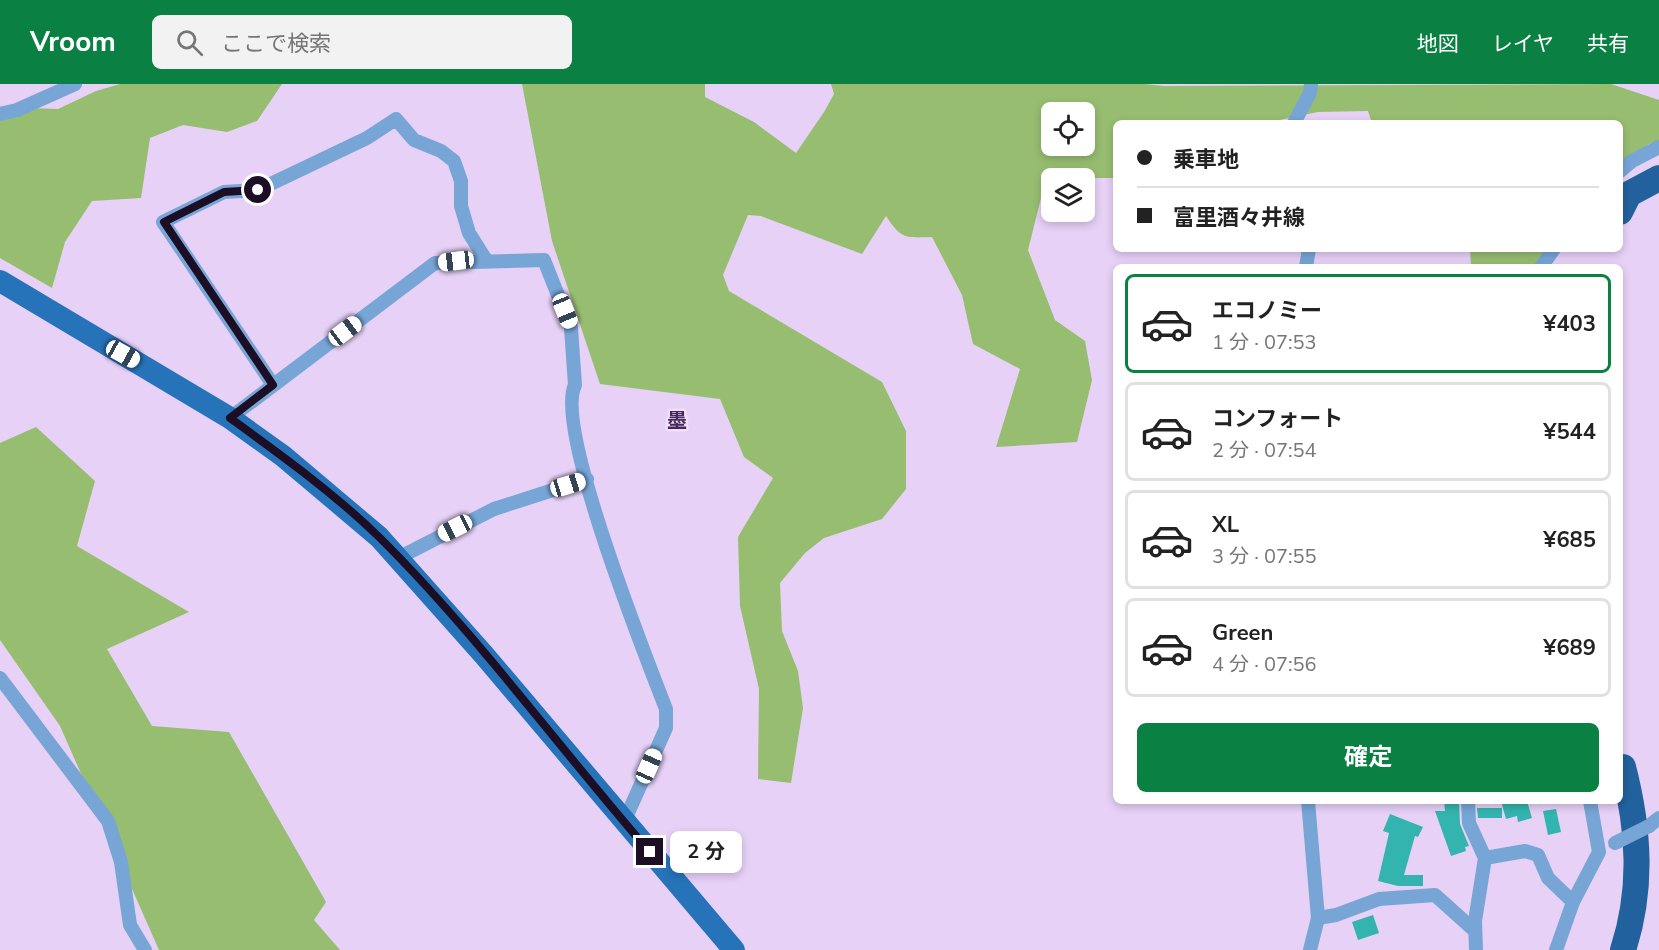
<!DOCTYPE html>
<html lang="ja">
<meta charset="utf-8">
<style>
:root{--surface:#fff;--page:#f2f2f2;--text:#222;--muted:#767676;--line:#e0e0e0;--accent:#0b8043}
body{margin:0;font-family:"Nunito Sans","Noto Sans JP",sans-serif;background:var(--page);color:var(--text);height:100vh;display:flex;flex-direction:column;font-size:22px;white-space:nowrap}
*{box-sizing:border-box;margin:0}
p{font-size:20px;color:var(--muted)}
.icon{flex:none;width:33px;height:33px;fill:none;stroke:currentColor;stroke-width:2;stroke-linecap:round;stroke-linejoin:round}
.map{position:relative;flex:1;overflow:hidden}
.sheet{position:absolute;left:1113px;top:180px;width:510px;height:540px;display:flex;flex-direction:column;background:var(--surface);border-radius:9px;box-shadow:0 3px 9px #0003}
.sheet>*{flex:none}
.banner{position:absolute;left:1113px;top:36px;width:510px;height:132px;border-radius:9px;box-shadow:0 3px 9px #0003;display:grid;align-content:center;height:132px;padding:0 24px;background:var(--surface)}
.controls{position:absolute;left:1041px;top:18px;display:grid;gap:12px}
.controls a{display:grid;place-items:center;width:54px;height:54px;border-radius:9px;background:var(--surface);box-shadow:0 3px 9px #0003;font-size:30px}
.end{position:absolute;width:27px;height:27px;margin:-14px;border:8px solid #1c0e24;background:#fff;box-shadow:0 0 0 3px #fff}
.from{border-radius:50%}
.bubble{position:absolute;height:42px;border-radius:9px;background:var(--surface);box-shadow:0 3px 9px #0003;font-size:20px;font-weight:700;line-height:42px;text-align:center}
.car{position:absolute;width:18px;height:36px;margin:-18px -9px;border-radius:8px;box-shadow:0 0 4px 2px #0007;background:linear-gradient(#fff 24%,#345 0 40%,#fff 0 76%,#345 0 86%,#fff 0)}
.banner b{display:flex;align-items:center;gap:21px;height:57px;font-size:22px}
.banner b+b{border-top:2px solid var(--line)}
.banner i{width:15px;height:15px;background:var(--text)}
ul{padding:10px 0 0;list-style:none}
li{display:flex;align-items:center;gap:18px;height:99px;margin:0 12px 9px;padding:0 12px;border:3px solid var(--line);border-radius:9px}
li div{flex:1}
li b{display:block;font-size:22px}
li em{font-style:normal;font-weight:700}
li.on{border-color:var(--accent)}
li>.icon{width:54px;height:54px;stroke-width:1.5}
.button{display:flex;gap:12px;margin-top:auto;padding:12px 24px}
.button a{flex:1;height:69px;border-radius:9px;background:var(--accent);color:#fff;font-size:24px;font-weight:700;line-height:69px;text-align:center}
header{display:flex;align-items:center;gap:36px;box-sizing:border-box;height:84px;padding:0 30px;background:var(--accent);color:#fff}
header strong{font-size:28px}
nav{display:flex;gap:33px;margin-inline-start:auto;font-size:21px}
.search{width:420px;height:54px;background:var(--page);display:flex;align-items:center;gap:15px;box-sizing:border-box;padding:0 21px;border-radius:9px;color:var(--muted);font-size:22px}
.map>svg:first-child{display:block}
.green{fill:#97bd71;fill-rule:evenodd}
.building{fill:#33b4ae}
.lines{fill:none;stroke-linecap:round;stroke-linejoin:round}
.minor{stroke:#77a5d6;stroke-width:14}
.primary{stroke:#2773ba;stroke-width:22}
.motorway{stroke:#21619e;stroke-width:26}
.minor-bridge{stroke:#77a5d6;stroke-width:14}
.route{stroke:#1c0e24;stroke-width:8}
.labels{text-anchor:middle;dominant-baseline:central;stroke-width:4.5;stroke-linejoin:round;paint-order:stroke}
.quarter-label{font-size:20px;font-weight:bold;fill:#48285c;stroke:#f0e2fb}
</style>
<header>
<strong>Vroom</strong>
<div class="search"><svg class="icon" aria-label="search" viewBox="0 0 24 24"><circle cx="10" cy="10" r="6"/><path d="M15 15l6 6"/></svg>ここで検索</div>
<nav><a>地図</a><a>レイヤ</a><a>共有</a></nav>
</header>
<div class="map">
<svg width="1659" height="866" viewBox="0 0 1659 866">
<rect width="100%" height="100%" fill="#e7d1f7"/>
<!-- green -->
<path class="green" d="M 120,0 L 282,0 L 257,37 L 227,48 L 183,41 L 150,54 L 141,114 L 92,117 L 65,158 L 52,204 L 0,174 L 0,23 L 58,25 L 96,7 Z
M 522,0 L 705,0 L 705,13 L 754,38 L 796,69 L 824,28 L 834,10 L 831,0 L 1145,0 L 1164,2 L 1611,0 L 1659,16 L 1659,57 L 1649,60 L 1620,80 L 1620,39 L 1372,39 L 1368,27 L 1318,28 L 1265,39 L 1116,39 L 1116,94 L 1052,94 L 1051,97 L 1045,98 L 1028,166 L 1055,236 L 1085,257 L 1092,296 L 1077,358 L 996,363 L 1020,285 L 973,260 L 962,211 L 932,153 C 905,154 901,155 886,132 L 862,170 L 761,132 L 748,131 L 723,191 L 729,207 L 882,298 L 906,347 L 906,405 L 882,435 L 824,454 L 805,469 L 780,499 L 782,547 L 798,587 L 803,624 L 791,699 L 758,695 L 759,605 L 740,522 L 738,453 L 773,394 L 744,373 L 720,315 L 600,300 L 552,157 ZM 1052,28 L 1084,28 L 1084,62 L 1052,62 Z
M 1470,165 L 1547,165 L 1534,183 L 1471,183 Z
M 36,343 L 95,397 L 77,462 L 189,528 L 107,565 L 152,642 L 229,648 L 326,818 L 314,836 L 340,866 L 159,866 L 60,642 L 0,556 L 0,359 Z"/>
<!-- building -->
<path class="building" d="M 1444,717 L 1459,717 L 1460,740 L 1469,762 L 1465,763 L 1466,767 L 1451,772 L 1435,727 L 1445,727 Z
M 1501,717 L 1527,717 L 1532,734 L 1518,738 L 1517,732 L 1506,735 Z
M 1477,724 L 1502,724 L 1502,734 L 1478,734 Z
M 1556,725 L 1561,748 L 1548,751 L 1543,727 Z
M 1390,730 L 1423,743 L 1418,753 L 1415,752 L 1404,791 L 1423,791 L 1423,802 L 1398,802 L 1378,797 L 1389,749 L 1383,747 Z
M 1373,831 L 1379,849 L 1358,856 L 1352,838 Z"/>
<g class="lines">
<!-- minor -->
<path class="minor" d="M 0,30 L 17,26 L 75,0
M 1294,39 L 1310,9 L 1311,0
M 1620,87 L 1632,77 L 1659,63
M 1306,183 L 1309,165
M 1541,183 L 1554,165
M 273,301 L 163,138 L 224,108 L 258,106 L 367,54 L 396,35 L 414,56 L 441,67 L 454,77 L 461,97 L 461,122 L 469,149 L 486,176
M 230,334 L 435,179 L 544,176 L 571,244 L 575,301 C 554,343 646,573 666,625 L 666,644 L 624,738
M 398,474 L 494,425 L 587,395
M 0,594 L 108,737 L 121,778 L 130,841 L 145,866
M 1308,717 L 1318,834 L 1310,866
M 1468,717 L 1469,739 L 1485,774 L 1475,837 L 1476,866
M 1649,742 L 1659,734
M 1485,774 L 1525,767 L 1538,771 L 1548,794 L 1573,818
M 1318,834 L 1336,831 L 1379,815 L 1435,811 L 1474,846
M 1556,866 L 1573,818 L 1599,768 L 1590,717"/>
<!-- primary -->
<path class="primary" d="M 0,197 L 230,334 L 283,372 L 379,453 L 484,571 L 734,866"/>
<!-- motorway -->
<path class="motorway" d="M 1620,128 L 1629,110 L 1659,94
M 1623,683 C 1639,745 1643,805 1623,866"/>
<!-- minor-bridge -->
<path class="minor-bridge" d="M 1615,759 L 1649,742"/>
</g>
<g class="lines">
<!-- route -->
<path class="route" d="M 258,106 L 224,108 L 164,138 L 273,301 L 230,334 C 281,371 334,409 379,453 C 477,550 559,664 650,768"/>
</g>
<g class="labels">
<!-- quarter labels -->
<g class="quarter-label">
<text x="677" y="336">墨</text>
</g>
</g>
</svg>
<div class="controls">
<a><svg class="icon" aria-label="locate" viewBox="0 0 24 24"><circle cx="12" cy="12" r="6"/><path d="M12 2v4M12 18v4M2 12h4M18 12h4"/></svg></a>
<a><svg class="icon" aria-label="layers" viewBox="0 0 24 24"><path d="M12 4l9 5-9 5-9-5zM3 14l9 5 9-5"/></svg></a>
</div>
<i class="end from" style="left:258px;top:106px"></i>
<i class="end" style="left:650px;top:768px"></i>
<div class="bubble" style="left:670px;top:747px;width:72px">2 分</div>
<i class="car" style="left:456px;top:177px;rotate:263deg"></i>
<i class="car" style="left:565px;top:227px;rotate:158deg"></i>
<i class="car" style="left:345px;top:247px;rotate:53deg"></i>
<i class="car" style="left:123px;top:270px;rotate:119deg"></i>
<i class="car" style="left:568px;top:401px;rotate:73deg"></i>
<i class="car" style="left:455px;top:444px;rotate:243deg"></i>
<i class="car" style="left:649px;top:682px;rotate:24deg"></i>
<div class="banner">
<b><i class="from"></i>乗車地</b>
<b><i></i>富里酒々井線</b>
</div>
<section class="sheet">
<ul>
<li class="on"><svg class="icon" aria-label="car" viewBox="0 0 24 24"><path d="M5 17H2v-5l4-1 3-4h7l3 4 3 1v5h-3M9 17h6M6 11h13"/><circle cx="7" cy="17" r="2"/><circle cx="17" cy="17" r="2"/></svg><div><b>エコノミー</b><p>1 分 · 07:53</p></div><em>¥403</em></li>
<li><svg class="icon" aria-label="car" viewBox="0 0 24 24"><path d="M5 17H2v-5l4-1 3-4h7l3 4 3 1v5h-3M9 17h6M6 11h13"/><circle cx="7" cy="17" r="2"/><circle cx="17" cy="17" r="2"/></svg><div><b>コンフォート</b><p>2 分 · 07:54</p></div><em>¥544</em></li>
<li><svg class="icon" aria-label="car" viewBox="0 0 24 24"><path d="M5 17H2v-5l4-1 3-4h7l3 4 3 1v5h-3M9 17h6M6 11h13"/><circle cx="7" cy="17" r="2"/><circle cx="17" cy="17" r="2"/></svg><div><b>XL</b><p>3 分 · 07:55</p></div><em>¥685</em></li>
<li><svg class="icon" aria-label="car" viewBox="0 0 24 24"><path d="M5 17H2v-5l4-1 3-4h7l3 4 3 1v5h-3M9 17h6M6 11h13"/><circle cx="7" cy="17" r="2"/><circle cx="17" cy="17" r="2"/></svg><div><b>Green</b><p>4 分 · 07:56</p></div><em>¥689</em></li>
</ul>
<div class="button"><a>確定</a></div>
</section>
</div>
